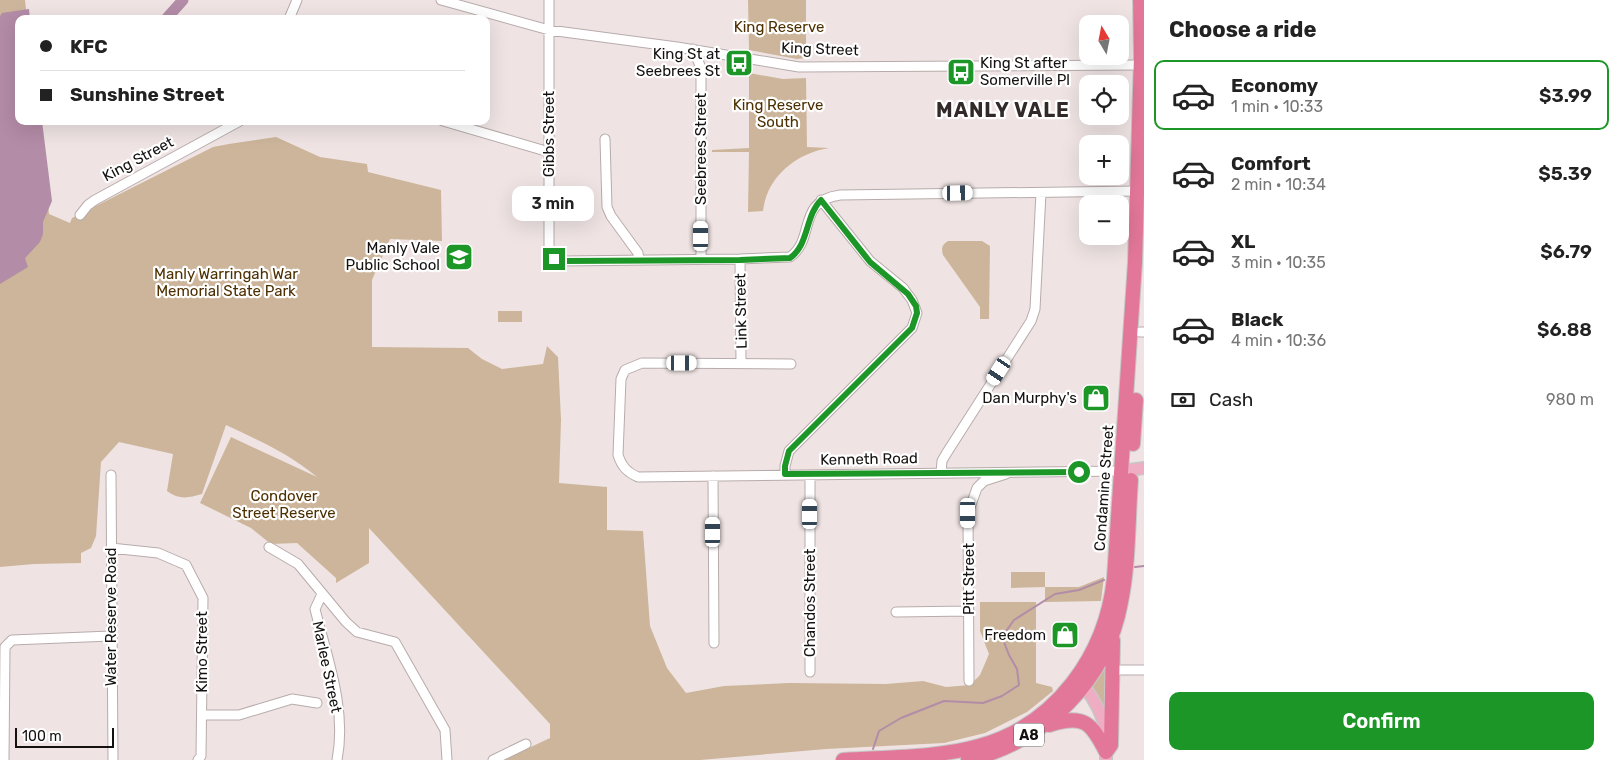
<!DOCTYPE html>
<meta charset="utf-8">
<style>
:root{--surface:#fff;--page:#f2f2f2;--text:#222;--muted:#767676;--line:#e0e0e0;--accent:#1c9626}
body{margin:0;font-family:Rubik,sans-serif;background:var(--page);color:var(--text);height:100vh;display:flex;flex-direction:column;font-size:19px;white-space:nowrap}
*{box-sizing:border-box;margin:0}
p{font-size:16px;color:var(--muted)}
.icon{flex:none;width:28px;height:28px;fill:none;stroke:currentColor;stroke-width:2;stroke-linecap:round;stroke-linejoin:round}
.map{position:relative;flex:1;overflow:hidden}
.sheet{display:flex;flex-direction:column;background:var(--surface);width:475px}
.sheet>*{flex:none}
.hud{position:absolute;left:15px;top:15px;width:475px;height:110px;border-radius:10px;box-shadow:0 5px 20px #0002;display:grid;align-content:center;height:110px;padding:0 25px;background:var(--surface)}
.needle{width:32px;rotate:350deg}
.controls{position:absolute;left:1079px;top:15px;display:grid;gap:10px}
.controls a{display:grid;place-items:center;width:50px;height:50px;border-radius:10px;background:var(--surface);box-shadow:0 5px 20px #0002;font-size:25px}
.scale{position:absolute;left:15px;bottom:12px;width:99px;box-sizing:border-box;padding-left:5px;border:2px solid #151111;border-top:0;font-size:14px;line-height:18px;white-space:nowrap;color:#151111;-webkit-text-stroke:4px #fff;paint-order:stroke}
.end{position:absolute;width:22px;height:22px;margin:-11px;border:6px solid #1c9626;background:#fff;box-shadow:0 0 0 2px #fff}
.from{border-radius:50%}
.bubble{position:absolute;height:35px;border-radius:10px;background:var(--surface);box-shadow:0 5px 20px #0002;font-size:16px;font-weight:600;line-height:35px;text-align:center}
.car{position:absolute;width:15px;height:30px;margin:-15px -8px;border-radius:6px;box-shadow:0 0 4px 1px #0007;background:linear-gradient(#fff 24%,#345 0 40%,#fff 0 76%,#345 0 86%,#fff 0)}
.hud b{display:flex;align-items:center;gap:18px;height:48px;font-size:19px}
.hud b+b{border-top:1px solid var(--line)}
.hud i{width:12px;height:12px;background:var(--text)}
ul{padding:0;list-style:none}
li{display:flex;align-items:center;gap:15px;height:70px;margin:0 10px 8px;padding:0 15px;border:2px solid transparent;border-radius:10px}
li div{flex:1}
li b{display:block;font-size:19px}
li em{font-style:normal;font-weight:600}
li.on{border-color:var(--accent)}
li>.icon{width:45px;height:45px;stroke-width:1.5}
h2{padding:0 25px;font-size:22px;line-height:60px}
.pay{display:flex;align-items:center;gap:12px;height:55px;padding:0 25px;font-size:19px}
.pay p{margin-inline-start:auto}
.button{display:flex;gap:10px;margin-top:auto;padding:10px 25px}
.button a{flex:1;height:58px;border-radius:10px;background:var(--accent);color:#fff;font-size:20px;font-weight:600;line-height:58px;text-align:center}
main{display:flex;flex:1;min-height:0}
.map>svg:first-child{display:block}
.green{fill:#ccb59a}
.water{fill:#b38ca7}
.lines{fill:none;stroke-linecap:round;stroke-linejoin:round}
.stream{stroke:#b38ca7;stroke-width:2}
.river{stroke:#b38ca7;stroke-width:11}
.minor-casing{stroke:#b7acab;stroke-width:11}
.major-casing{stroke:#c7c6c6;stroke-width:14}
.highway-casing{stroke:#c7c6c6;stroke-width:16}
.minor{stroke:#fff;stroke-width:9}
.major{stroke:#eeadc2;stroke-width:11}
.highway{stroke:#e37799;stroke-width:14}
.route{stroke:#1c9626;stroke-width:6}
.labels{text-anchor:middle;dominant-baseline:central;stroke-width:4.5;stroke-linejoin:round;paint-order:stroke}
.shield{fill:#fff;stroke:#5b5858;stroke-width:1}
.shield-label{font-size:14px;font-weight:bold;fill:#151111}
.park-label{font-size:15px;fill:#4d2f00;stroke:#fff}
.street-label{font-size:15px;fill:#151111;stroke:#fff}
.poi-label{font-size:15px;fill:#151111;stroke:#fff;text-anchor:end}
.district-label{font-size:20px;font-weight:bold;letter-spacing:1px;fill:#322a29;stroke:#fff}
</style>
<main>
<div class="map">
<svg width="1144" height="760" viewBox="0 0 1144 760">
<rect width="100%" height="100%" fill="#efe4e3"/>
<!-- green -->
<path class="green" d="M 0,0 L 25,0 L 27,19 L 19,19 L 19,121 L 39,121 L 49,214 L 70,223 L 72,218 L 213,147 L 229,144 L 276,137 L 320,157 L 367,164 L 368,172 L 441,190 L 442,241 L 390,239 L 372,280 L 372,347 L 468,348 L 482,359 L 502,369 L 543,364 L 547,346 L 558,357 L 561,420 L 559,483 L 607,487 L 607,530 L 643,531 L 650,626 L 667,668 L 686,693 L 724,686 L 789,683 L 886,684 L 923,681 L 946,687 L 970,685 L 980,675 L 989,654 L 980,631 L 980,602 L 1036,602 L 1036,683 L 1052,687 L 1053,691 L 1027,712 L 985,733 L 944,743 L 826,749 L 700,760 L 503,760 L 550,738 L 550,724 L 369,528 L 369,563 L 336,583 L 336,578 L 297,543 L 271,544 L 251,528 L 200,503 L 231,437 L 317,477 C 290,454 258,440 226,425 L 202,494 C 188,498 179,500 167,491 L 173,454 L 119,442 L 101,462 L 96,536 L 91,548 L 81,553 L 81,563 L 34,564 L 0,567 Z
M 748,0 L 806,0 L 806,58 L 797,59 L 749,50 Z
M 749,73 L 783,79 L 806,78 L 807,147 L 829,148 C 803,152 779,168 768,192 C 765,198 764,205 763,211 L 748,212 L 749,152 L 712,152 L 712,150 L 749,148 Z
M 948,241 L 982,241 L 990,246 L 989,319 L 980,319 L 980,307 L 943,255 C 941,248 942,245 948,241 Z
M 498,311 L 522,311 L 522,322 L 498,322 Z
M 1011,572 L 1045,572 L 1045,587 L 1079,587 L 1104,577 L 1101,601 L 1045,602 L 1045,587 L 1011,588 Z
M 1107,665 L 1108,721 L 1090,688 Z"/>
<!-- water -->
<path class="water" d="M 29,9 L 30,19 L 19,19 L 19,121 L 42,121 L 52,201 L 43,222 L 43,234 L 40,242 L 25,258 L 28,267 L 0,284 L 0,16 L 2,13 Z"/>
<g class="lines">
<!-- stream -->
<path class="stream" d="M 1135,567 L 1144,566
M 873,749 L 879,731 L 901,718 L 944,701 L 983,703 L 1002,696 L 1019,685 L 1017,669 L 1009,655 L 1002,637 L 1014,620 L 1055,594 L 1079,590 L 1104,580"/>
<!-- river -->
<path class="river" d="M 166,19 L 183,0"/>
<defs>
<path id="minor" d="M 441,0 L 549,30 L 677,47 L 799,67 L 1141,65
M 549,0 L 549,245 L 550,254 L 554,259
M 289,19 L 297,0
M 693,49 L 701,68 L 701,259
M 443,121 L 549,152
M 605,139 L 607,207 L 611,216 L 638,253 L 639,260
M 80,215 L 88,205 L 95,200 L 240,121
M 554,259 L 562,261 L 740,259 L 790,257 C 816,239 796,201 840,195 L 1137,191
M 740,259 L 741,363
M 1140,332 L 1144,332
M 791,364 L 642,363 L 625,370 L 621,379 L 618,455 C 622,467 627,472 638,477 L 1122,471
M 941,473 L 942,461 L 946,454 L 1031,321 L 1035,309 L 1041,193
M 785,474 L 785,466 L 789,451 L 912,328 L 917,313 L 912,300 L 903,288 L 870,261 L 821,200
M 111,475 L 113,760
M 713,476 L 714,643
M 269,547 L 298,564 L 346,622 L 357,632 L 395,642 L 445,730 L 447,760
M 111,548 L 158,553 L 186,565 L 203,598 L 201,756 L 198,760
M 322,594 L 315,609 C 327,658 347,709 337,760
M 896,612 L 969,611
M 1112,670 L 1144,670
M 810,672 L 810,475
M 969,681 L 968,513 L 977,488 L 984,481 L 1006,474
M 202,715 L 239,715 L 292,699 L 317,703
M 4,760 L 5,647 L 12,640 L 111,636
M 493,760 L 526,744"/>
<path id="major" d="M 1122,471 L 1144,468
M 1084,686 C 1094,699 1103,715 1106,732 C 1107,741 1106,751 1106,760"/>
<path id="highway" d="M 1133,444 L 1136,400
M 1049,725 C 1084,714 1091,722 1106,752 L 1111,745 L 1113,640
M 843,760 C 887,757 937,758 979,746 C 1056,725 1106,655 1114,578 L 1135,262 L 1141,56 L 1140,0
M 968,760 C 1045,742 1107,680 1121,602 C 1129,563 1128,520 1131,480"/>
</defs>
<!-- minor casing -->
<use href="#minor" class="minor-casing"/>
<!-- major casing -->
<use href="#major" class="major-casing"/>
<!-- highway casing -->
<use href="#highway" class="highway-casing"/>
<!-- minor -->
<use href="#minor" class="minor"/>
<!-- major -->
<use href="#major" class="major"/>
<!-- highway -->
<use href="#highway" class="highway"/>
</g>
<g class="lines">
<!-- route -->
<path class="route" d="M 554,259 L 562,261 L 740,260 L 790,258 C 809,245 805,216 821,200 L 870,262 L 908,294 L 916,306 L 917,313 L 912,328 L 789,451 L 785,466 L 785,474 L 1079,472"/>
</g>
<!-- icons -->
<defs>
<symbol id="bus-square" viewBox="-11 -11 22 22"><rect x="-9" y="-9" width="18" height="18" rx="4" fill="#1c9626" stroke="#fff"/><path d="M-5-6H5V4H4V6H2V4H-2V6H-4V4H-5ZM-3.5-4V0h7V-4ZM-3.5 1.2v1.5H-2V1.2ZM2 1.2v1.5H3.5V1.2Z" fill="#fff"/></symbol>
<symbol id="school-square" viewBox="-11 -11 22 22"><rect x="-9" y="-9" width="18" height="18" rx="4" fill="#1c9626" stroke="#fff"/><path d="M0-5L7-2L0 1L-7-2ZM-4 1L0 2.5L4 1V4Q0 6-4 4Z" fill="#fff"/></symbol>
<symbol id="shop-square" viewBox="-11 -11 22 22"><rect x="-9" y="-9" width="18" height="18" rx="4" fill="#1c9626" stroke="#fff"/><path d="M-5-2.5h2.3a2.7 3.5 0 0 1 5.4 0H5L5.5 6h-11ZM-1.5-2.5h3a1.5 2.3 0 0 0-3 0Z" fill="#fff"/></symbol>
</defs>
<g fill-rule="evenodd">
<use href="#bus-square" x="723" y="47" width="32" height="32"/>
<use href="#bus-square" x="945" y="56" width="32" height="32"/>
<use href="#school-square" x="443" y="241" width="32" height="32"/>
<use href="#shop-square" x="1080" y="382" width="32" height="32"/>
<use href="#shop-square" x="1049" y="619" width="32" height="32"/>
</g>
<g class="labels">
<!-- shield labels -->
<rect class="shield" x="1014" y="723.5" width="30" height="23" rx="4"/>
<g class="shield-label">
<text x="1029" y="735">A8</text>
</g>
<!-- park labels -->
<g class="park-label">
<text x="779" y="27">King Reserve</text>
<text x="778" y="105">King Reserve<tspan x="778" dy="17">South</tspan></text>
<text x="226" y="274">Manly Warringah War<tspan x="226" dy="17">Memorial State Park</tspan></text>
<text x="284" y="496">Condover<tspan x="284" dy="17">Street Reserve</tspan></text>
</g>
<!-- street labels -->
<g class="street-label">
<text transform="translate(820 49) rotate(2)">King Street</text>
<text transform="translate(549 134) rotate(-90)">Gibbs Street</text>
<text transform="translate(701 149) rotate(-90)">Seebrees Street</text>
<text transform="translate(138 159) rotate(-28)">King Street</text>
<text transform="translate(741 311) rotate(-91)">Link Street</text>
<text transform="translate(869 459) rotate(-1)">Kenneth Road</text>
<text transform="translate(1104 488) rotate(-86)">Condamine Street</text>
<text transform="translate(969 579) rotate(-90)">Pitt Street</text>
<text transform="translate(810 603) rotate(-90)">Chandos Street</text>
<text transform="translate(111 617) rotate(-90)">Water Reserve Road</text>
<text transform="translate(202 652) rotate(-90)">Kimo Street</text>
<text transform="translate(327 667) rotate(78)">Marlee Street</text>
</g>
<!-- poi labels -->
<g class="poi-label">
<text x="720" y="54">King St at<tspan x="720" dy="17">Seebrees St</tspan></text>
<text x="980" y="63" text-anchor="start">King St after<tspan x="980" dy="17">Somerville Pl</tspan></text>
<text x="440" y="248">Manly Vale<tspan x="440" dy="17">Public School</tspan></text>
<text x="1077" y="398">Dan Murphy's</text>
<text x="1046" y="635">Freedom</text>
</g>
<!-- district labels -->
<g class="district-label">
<text x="1003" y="110">MANLY VALE</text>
</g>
</g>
</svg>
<div class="controls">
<a><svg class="needle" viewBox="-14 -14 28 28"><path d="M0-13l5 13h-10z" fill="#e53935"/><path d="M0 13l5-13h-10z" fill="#767676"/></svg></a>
<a><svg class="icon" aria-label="locate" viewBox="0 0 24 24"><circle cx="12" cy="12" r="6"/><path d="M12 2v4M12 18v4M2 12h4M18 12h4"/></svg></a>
<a>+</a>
<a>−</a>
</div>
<div class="scale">100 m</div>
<i class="end from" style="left:1079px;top:472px"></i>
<i class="end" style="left:554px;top:259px"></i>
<div class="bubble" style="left:512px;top:186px;width:82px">3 min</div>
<i class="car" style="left:958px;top:193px;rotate:89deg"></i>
<i class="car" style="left:701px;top:236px;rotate:0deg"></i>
<i class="car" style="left:682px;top:363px;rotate:90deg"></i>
<i class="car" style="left:999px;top:371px;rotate:213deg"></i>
<i class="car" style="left:968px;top:513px;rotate:180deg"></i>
<i class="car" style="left:810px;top:514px;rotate:0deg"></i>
<i class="car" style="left:713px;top:532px;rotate:0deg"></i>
<div class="hud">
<b><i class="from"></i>KFC</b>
<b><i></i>Sunshine Street</b>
</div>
</div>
<section class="sheet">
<h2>Choose a ride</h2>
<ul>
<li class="on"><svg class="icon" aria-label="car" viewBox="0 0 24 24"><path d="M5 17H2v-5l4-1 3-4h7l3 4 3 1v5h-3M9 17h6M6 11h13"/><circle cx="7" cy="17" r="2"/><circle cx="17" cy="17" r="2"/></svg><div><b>Economy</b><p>1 min · 10:33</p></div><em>$3.99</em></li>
<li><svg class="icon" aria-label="car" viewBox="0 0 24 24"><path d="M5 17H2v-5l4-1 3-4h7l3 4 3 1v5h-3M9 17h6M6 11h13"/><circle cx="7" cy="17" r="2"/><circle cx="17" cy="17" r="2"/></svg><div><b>Comfort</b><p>2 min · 10:34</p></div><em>$5.39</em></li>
<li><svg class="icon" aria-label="car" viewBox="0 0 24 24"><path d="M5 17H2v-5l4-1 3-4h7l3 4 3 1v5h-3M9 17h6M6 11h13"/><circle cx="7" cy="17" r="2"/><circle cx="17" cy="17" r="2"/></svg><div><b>XL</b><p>3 min · 10:35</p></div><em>$6.79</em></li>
<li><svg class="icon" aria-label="car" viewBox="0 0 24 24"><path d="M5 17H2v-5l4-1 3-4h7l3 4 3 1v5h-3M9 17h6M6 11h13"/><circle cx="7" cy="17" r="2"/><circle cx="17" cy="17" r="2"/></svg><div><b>Black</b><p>4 min · 10:36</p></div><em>$6.88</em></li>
</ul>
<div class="pay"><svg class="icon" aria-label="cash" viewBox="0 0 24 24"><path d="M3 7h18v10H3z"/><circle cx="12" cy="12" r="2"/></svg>Cash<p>980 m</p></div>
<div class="button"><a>Confirm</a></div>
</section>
</main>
